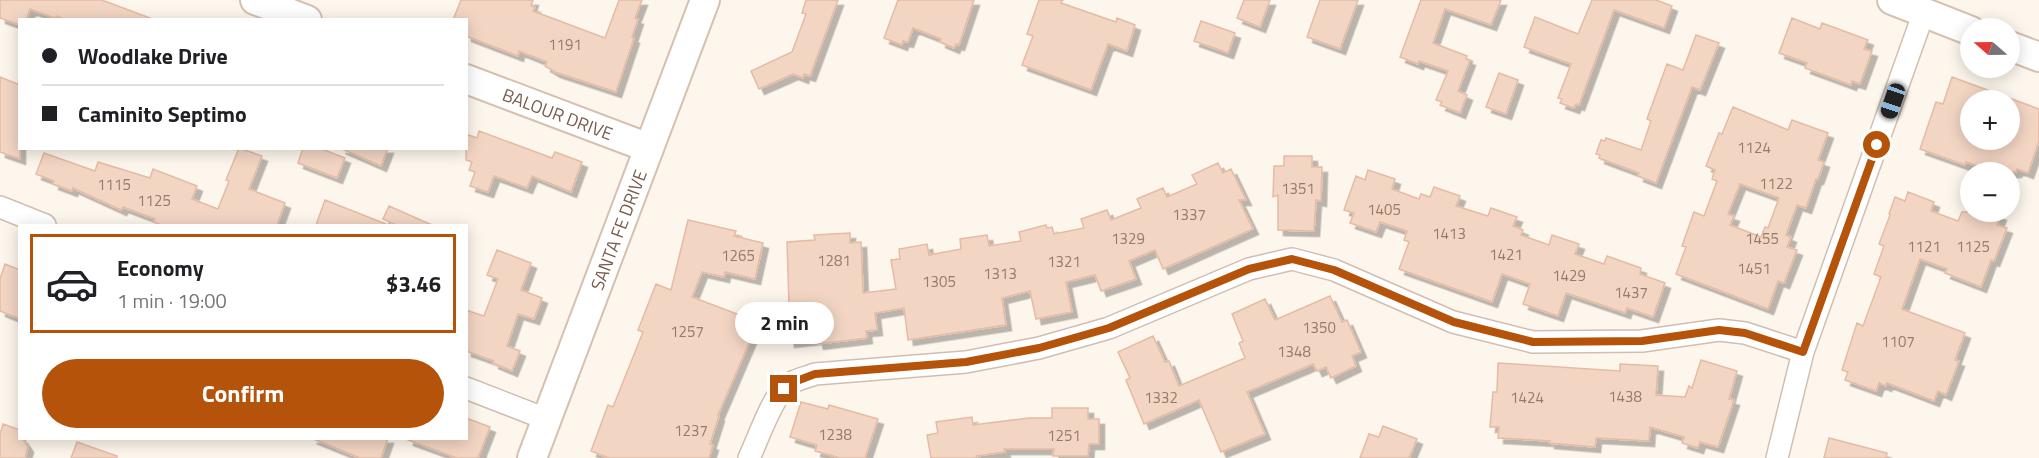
<!DOCTYPE html>
<meta charset="utf-8">
<style>
:root{--surface:#fff;--page:#f6f6f6;--text:#202124;--muted:#757577;--line:#e0e0e0;--accent:#b45309}
body{margin:0;font-family:"Titillium Web",sans-serif;background:var(--page);color:var(--text);height:100vh;display:flex;flex-direction:column;font-size:22px;white-space:nowrap}
*{box-sizing:border-box;margin:0}
p{font-size:20px;color:var(--muted)}
.icon{flex:none;width:33px;height:33px;fill:none;stroke:currentColor;stroke-width:2;stroke-linecap:round;stroke-linejoin:round}
.map{position:relative;flex:1;overflow:hidden}
.sheet{position:absolute;left:18px;top:224px;width:450px;height:216px;display:flex;flex-direction:column;background:var(--surface);border-radius:0px;box-shadow:0 3px 15px #0003}
.sheet>*{flex:none}
.top-card{position:absolute;left:18px;top:18px;width:450px;height:132px;border-radius:0px;box-shadow:0 3px 15px #0003;display:grid;align-content:center;height:132px;padding:0 24px;background:var(--surface)}
.needle{width:39px;rotate:290deg}
.tools{position:absolute;left:1960px;top:18px;display:grid;gap:12px}
.tools a{display:grid;place-items:center;width:60px;height:60px;border-radius:50%;background:var(--surface);box-shadow:0 3px 15px #0003;font-size:30px}
.end{position:absolute;width:27px;height:27px;margin:-14px;border:8px solid #b45309;background:#fff;box-shadow:0 0 0 3px #fff}
.from{border-radius:50%}
.bubble{position:absolute;height:42px;border-radius:21px;background:var(--surface);box-shadow:0 3px 15px #0003;font-size:20px;font-weight:700;line-height:42px;text-align:center}
.car{position:absolute;width:18px;height:36px;margin:-18px -9px;border-radius:8px;box-shadow:0 0 4px 2px #0007;background:linear-gradient(#222 24%,#8ab4d8 0 40%,#222 0 76%,#8ab4d8 0 86%,#222 0)}
.top-card b{display:flex;align-items:center;gap:21px;height:57px;font-size:22px}
.top-card b+b{border-top:2px solid var(--line)}
.top-card i{width:15px;height:15px;background:var(--text)}
ul{padding:10px 0 0;list-style:none}
li{display:flex;align-items:center;gap:18px;height:99px;margin:0 12px 9px;padding:0 12px;border:3px solid var(--line);border-radius:0px}
li div{flex:1}
li b{display:block;font-size:22px}
li em{font-style:normal;font-weight:700}
li.active{border-color:var(--accent)}
li>.icon{width:54px;height:54px;stroke-width:1.5}
.primary-button{display:flex;gap:12px;margin-top:auto;padding:12px 24px}
.primary-button a{flex:1;height:69px;border-radius:36px;background:var(--accent);color:#fff;font-size:24px;font-weight:700;line-height:69px;text-align:center}
.map>svg:first-child{display:block}
.building{fill:#f3d5c3;stroke:#e6bba3;stroke-width:1.5;fill-rule:evenodd;filter:url(#shadow)}
.lines{fill:none;stroke-linecap:round;stroke-linejoin:round}
.street-casing{stroke:#d1beb0;stroke-width:24}
.secondary-casing{stroke:#d6c0b0;stroke-width:32}
.street{stroke:#fff;stroke-width:21}
.secondary{stroke:#fff;stroke-width:28}
.route{stroke:#b45309;stroke-width:8}
.labels{text-anchor:middle;dominant-baseline:central;stroke-width:4.5;stroke-linejoin:round;paint-order:stroke}
.number-label{font-size:15px;fill:#987a6a}
.street-label{font-size:18px;fill:#7a5c4d;stroke:#fffaf3}
</style>
<div class="map">
<svg width="2039" height="458" viewBox="0 0 2039 458">
<defs>
<filter id="shadow"><feDropShadow dx="5.5" dy="5.5" stdDeviation="0" flood-color="#0004"/></filter>
</defs>
<rect width="100%" height="100%" fill="#fdf6ec"/>
<!-- building -->
<path class="building" d="M 0,0 L 102,0 L 150,18 L 150,20 L 66,20 L 57,16 L 54,18 L 30,9 L 26,20 L 20,20 L 20,25 L 0,18 Z
M 461,0 L 533,0 L 531,6 L 535,7 L 533,11 L 605,38 L 619,0 L 642,0 L 635,18 L 638,19 L 632,37 L 634,38 L 616,92 L 555,72 L 545,66 L 547,62 L 519,51 L 518,56 L 466,36 L 466,20 L 453,20 Z
M 806,0 L 838,0 L 810,76 L 804,74 L 803,78 L 793,74 L 759,89 L 751,71 L 792,52 L 806,14 L 802,13 Z
M 898,0 L 974,0 L 959,45 L 956,44 L 954,48 L 940,42 L 941,39 L 913,28 L 908,42 L 903,41 L 902,45 L 884,38 Z
M 1039,0 L 1063,0 L 1061,3 L 1116,22 L 1117,18 L 1135,25 L 1127,51 L 1108,44 L 1091,90 L 1022,65 L 1033,36 L 1027,34 Z
M 1244,0 L 1270,0 L 1260,27 L 1237,18 Z
M 1320,0 L 1358,0 L 1340,49 L 1307,37 Z
M 1421,0 L 1501,0 L 1491,25 L 1445,9 L 1433,43 L 1467,56 L 1466,59 L 1470,60 L 1458,91 L 1467,95 L 1460,113 L 1440,105 L 1442,102 L 1436,100 L 1448,71 L 1419,61 L 1418,64 L 1400,57 Z
M 1592,0 L 1656,0 L 1672,6 L 1664,28 L 1614,10 L 1579,105 L 1576,104 L 1574,108 L 1560,103 L 1562,99 L 1558,98 L 1571,64 L 1524,47 L 1535,17 L 1578,34 Z
M 1792,18 L 1820,29 L 1822,23 L 1868,40 L 1864,49 L 1872,51 L 1860,84 L 1852,81 L 1851,85 L 1805,68 L 1807,63 L 1779,53 Z
M 1201,21 L 1235,33 L 1228,53 L 1194,41 Z
M 1696,35 L 1719,43 L 1700,90 L 1692,87 L 1656,183 L 1638,176 L 1639,173 L 1599,158 L 1600,155 L 1596,154 L 1601,140 L 1605,141 L 1606,138 L 1641,150 L 1651,121 L 1647,119 L 1667,64 L 1683,70 Z
M 1499,73 L 1518,80 L 1506,114 L 1486,107 Z
M 0,77 L 20,85 L 20,159 L 0,152 Z
M 1952,77 L 2039,109 L 2039,141 L 2028,173 L 2017,169 L 2016,172 L 1995,172 L 1966,162 L 1965,165 L 1920,149 L 1936,102 L 1943,104 ZM 1971,100 L 2010,100 L 2010,140 L 1971,140 Z
M 1733,107 L 1788,130 L 1792,120 L 1828,133 L 1818,160 L 1824,162 L 1818,179 L 1816,179 L 1806,208 L 1797,205 L 1786,235 L 1791,237 L 1787,247 L 1797,250 L 1784,283 L 1778,281 L 1768,309 L 1676,274 L 1686,247 L 1682,246 L 1694,212 L 1704,216 L 1717,181 L 1712,179 L 1715,170 L 1706,166 L 1719,133 L 1722,134 ZM 1740,184 L 1779,198 L 1768,228 L 1765,227 L 1761,237 L 1730,225 L 1734,216 L 1728,214 Z
M 479,131 L 552,158 L 555,152 L 582,162 L 571,192 L 532,176 L 527,188 L 494,176 L 488,192 L 470,186 L 475,172 L 469,170 L 472,162 L 466,160 L 466,134 L 477,138 Z
M 239,148 L 262,156 L 249,189 L 285,203 L 277,225 L 161,225 L 154,222 L 155,219 L 123,207 L 121,210 L 73,188 L 72,191 L 53,184 L 54,181 L 36,174 L 44,153 L 95,171 L 98,162 L 150,178 L 153,169 L 197,186 L 192,199 L 218,209 L 229,181 L 226,180 Z
M 303,148 L 319,148 L 345,158 L 337,178 L 298,163 Z
M 340,148 L 388,148 L 381,166 Z
M 1284,156 L 1312,156 L 1312,167 L 1322,167 L 1321,201 L 1316,200 L 1314,231 L 1278,230 L 1278,195 L 1273,197 L 1274,166 L 1284,166 Z
M 1218,163 L 1223,173 L 1231,169 L 1246,200 L 1239,200 L 1253,229 L 1163,269 L 1155,250 L 1129,261 L 1136,279 L 1101,291 L 1095,275 L 1066,282 L 1072,312 L 1036,319 L 1030,291 L 1002,298 L 1006,325 L 908,340 L 904,308 L 875,313 L 877,330 L 866,331 L 867,338 L 818,344 L 817,339 L 789,342 L 785,305 L 789,305 L 787,242 L 815,240 L 814,235 L 850,233 L 850,243 L 861,242 L 863,293 L 896,289 L 891,260 L 900,259 L 899,249 L 927,244 L 929,255 L 961,249 L 960,239 L 987,235 L 989,246 L 1021,241 L 1019,232 L 1046,225 L 1047,228 L 1052,227 L 1054,234 L 1084,228 L 1081,219 L 1107,210 L 1111,220 L 1141,208 L 1137,199 L 1163,188 L 1167,197 L 1197,184 L 1192,175 Z
M 1368,170 L 1395,179 L 1392,189 L 1419,199 L 1421,194 L 1430,197 L 1434,187 L 1460,196 L 1456,206 L 1488,216 L 1491,208 L 1517,217 L 1513,226 L 1523,230 L 1521,235 L 1549,245 L 1552,235 L 1579,244 L 1575,254 L 1604,264 L 1607,256 L 1641,268 L 1640,274 L 1665,283 L 1653,317 L 1627,308 L 1625,313 L 1566,293 L 1558,316 L 1523,304 L 1530,284 L 1502,274 L 1492,302 L 1399,269 L 1409,242 L 1404,240 L 1407,231 L 1380,222 L 1376,232 L 1350,223 L 1354,213 L 1344,210 L 1356,176 L 1365,180 Z
M 1908,192 L 1934,202 L 1931,211 L 1958,221 L 1962,212 L 1992,212 L 2001,215 L 1997,225 L 2007,228 L 1994,261 L 1991,260 L 1981,287 L 1945,273 L 1947,269 L 1920,259 L 1902,309 L 1965,333 L 1955,360 L 1959,361 L 1946,395 L 1938,391 L 1934,401 L 1887,383 L 1886,386 L 1879,383 L 1876,391 L 1845,380 L 1848,372 L 1842,370 L 1857,323 L 1863,326 L 1881,277 L 1874,274 L 1884,246 L 1879,244 L 1890,215 L 1889,214 L 1895,197 L 1905,201 Z
M 325,200 L 386,224 L 386,225 L 316,225 Z
M 389,206 L 432,225 L 396,225 L 383,219 Z
M 688,220 L 736,231 L 734,236 L 763,243 L 755,279 L 725,272 L 724,277 L 702,272 L 692,297 L 758,322 L 718,415 L 719,416 L 710,444 L 713,445 L 709,458 L 609,458 L 591,451 L 608,405 L 613,407 L 643,332 L 638,330 L 656,284 L 671,290 Z
M 497,250 L 531,263 L 521,290 L 542,298 L 534,319 L 518,314 L 507,346 L 520,351 L 512,371 L 493,363 L 494,361 L 466,351 L 466,310 L 484,316 L 498,279 L 487,275 Z
M 5,264 L 20,270 L 20,319 L 0,311 L 0,279 Z
M 1330,296 L 1342,322 L 1347,320 L 1361,352 L 1352,356 L 1356,366 L 1331,378 L 1326,367 L 1317,371 L 1313,364 L 1247,392 L 1265,434 L 1221,452 L 1199,400 L 1144,424 L 1126,380 L 1130,378 L 1118,352 L 1153,336 L 1165,362 L 1169,361 L 1179,386 L 1245,358 L 1239,343 L 1243,341 L 1232,314 L 1265,299 L 1275,320 Z
M 1701,360 L 1737,371 L 1729,399 L 1734,400 L 1718,447 L 1700,442 L 1698,448 L 1682,443 L 1684,437 L 1650,427 L 1649,441 L 1596,438 L 1595,447 L 1549,443 L 1550,441 L 1498,438 L 1499,427 L 1490,427 L 1493,392 L 1497,392 L 1498,363 L 1620,371 L 1620,364 L 1658,366 L 1656,395 L 1685,397 L 1689,386 L 1692,388 Z
M 801,402 L 828,409 L 829,405 L 878,419 L 865,458 L 840,458 L 815,451 L 817,445 L 790,437 Z
M 1052,408 L 1088,408 L 1088,419 L 1099,419 L 1099,444 L 1089,444 L 1088,456 L 1053,456 L 1054,449 L 1004,449 L 1005,452 L 976,456 L 977,458 L 931,458 L 927,435 L 938,433 L 936,422 L 972,417 L 973,425 L 1029,418 L 1052,418 Z
M 466,418 L 490,427 L 478,458 L 457,458 L 408,440 L 408,438 L 466,438 Z
M 3,424 L 20,430 L 20,438 L 22,438 L 28,447 L 25,458 L 0,458 L 0,434 Z
M 1383,426 L 1417,439 L 1409,458 L 1360,458 L 1369,434 L 1379,437 Z
M 311,438 L 388,438 L 381,458 L 360,458 Z
M 1829,438 L 1887,453 L 1886,458 L 1824,458 Z
M 77,442 L 117,456 L 117,458 L 71,458 Z"/>
<g class="lines">
<defs>
<path id="street" d="M 0,207 L 45,225
M 466,388 L 546,419
M 749,458 C 758,439 770,403 784,388 C 792,380 805,378 815,374 L 966,362 L 1039,348 L 1109,328 L 1249,269 L 1292,259 L 1334,270 L 1453,322 L 1533,342 L 1642,341 L 1719,330 L 1745,333 L 1803,352
M 1777,458 L 1803,352 L 1924,12"/>
<g id="secondary">
<path d="M 255,0 L 307,20"/>
<path d="M 1892,0 L 1971,31"/>
<path d="M 2010,46 L 2039,57"/>
<path id="s1" d="M 466,79 L 649,148"/>
<path id="s2" d="M 532,458 L 705,0"/>
</g>
</defs>
<!-- street casing -->
<use href="#street" class="street-casing"/>
<!-- secondary casing -->
<use href="#secondary" class="secondary-casing"/>
<!-- street -->
<use href="#street" class="street"/>
<!-- secondary -->
<use href="#secondary" class="secondary"/>
</g>
<g class="lines">
<!-- route -->
<path class="route" d="M 784,389 L 794,382 L 815,374 L 966,362 L 1039,348 L 1109,328 L 1249,269 L 1292,259 L 1334,270 L 1454,322 L 1533,342 L 1642,341 L 1719,330 L 1745,333 L 1803,352 L 1877,145"/>
</g>
<g class="labels">
<!-- number labels -->
<g class="number-label">
<text x="565" y="44">1191</text>
<text x="1754" y="147">1124</text>
<text x="1776" y="183">1122</text>
<text x="114" y="184">1115</text>
<text x="1298" y="188">1351</text>
<text x="154" y="200">1125</text>
<text x="1384" y="209">1405</text>
<text x="1189" y="214">1337</text>
<text x="1449" y="233">1413</text>
<text x="1128" y="238">1329</text>
<text x="1762" y="238">1455</text>
<text x="1924" y="246">1121</text>
<text x="1973" y="246">1125</text>
<text x="1506" y="254">1421</text>
<text x="738" y="255">1265</text>
<text x="834" y="260">1281</text>
<text x="1064" y="261">1321</text>
<text x="1754" y="268">1451</text>
<text x="1000" y="273">1313</text>
<text x="1569" y="275">1429</text>
<text x="939" y="281">1305</text>
<text x="1631" y="292">1437</text>
<text x="1319" y="327">1350</text>
<text x="687" y="331">1257</text>
<text x="1898" y="341">1107</text>
<text x="1294" y="351">1348</text>
<text x="1625" y="396">1438</text>
<text x="1161" y="397">1332</text>
<text x="1527" y="397">1424</text>
<text x="691" y="430">1237</text>
<text x="835" y="434">1238</text>
<text x="1064" y="435">1251</text>
</g>
<!-- street labels -->
<g class="street-label">
<text stroke="none"><textPath href="#s1" startOffset="98">BALOUR DRIVE</textPath></text>
<text stroke="none"><textPath href="#s2" startOffset="244">SANTA FE DRIVE</textPath></text>
</g>
</g>
</svg>
<div class="tools">
<a><svg class="needle" viewBox="-14 -14 28 28"><path d="M0-13l5 13h-10z" fill="#e53935"/><path d="M0 13l5-13h-10z" fill="#757577"/></svg></a>
<a>+</a>
<a>−</a>
</div>
<i class="end from" style="left:1877px;top:145px"></i>
<i class="end" style="left:784px;top:389px"></i>
<div class="bubble" style="left:735px;top:302px;width:99px">2 min</div>
<i class="car" style="left:1893px;top:101px;rotate:199deg"></i>
<div class="top-card">
<b><i class="from"></i>Woodlake Drive</b>
<b><i></i>Caminito Septimo</b>
</div>
<section class="sheet">
<ul>
<li class="active"><svg class="icon" aria-label="car" viewBox="0 0 24 24"><path d="M5 17H2v-5l4-1 3-4h7l3 4 3 1v5h-3M9 17h6M6 11h13"/><circle cx="7" cy="17" r="2"/><circle cx="17" cy="17" r="2"/></svg><div><b>Economy</b><p>1 min · 19:00</p></div><em>$3.46</em></li>
</ul>
<div class="primary-button"><a>Confirm</a></div>
</section>
</div>
